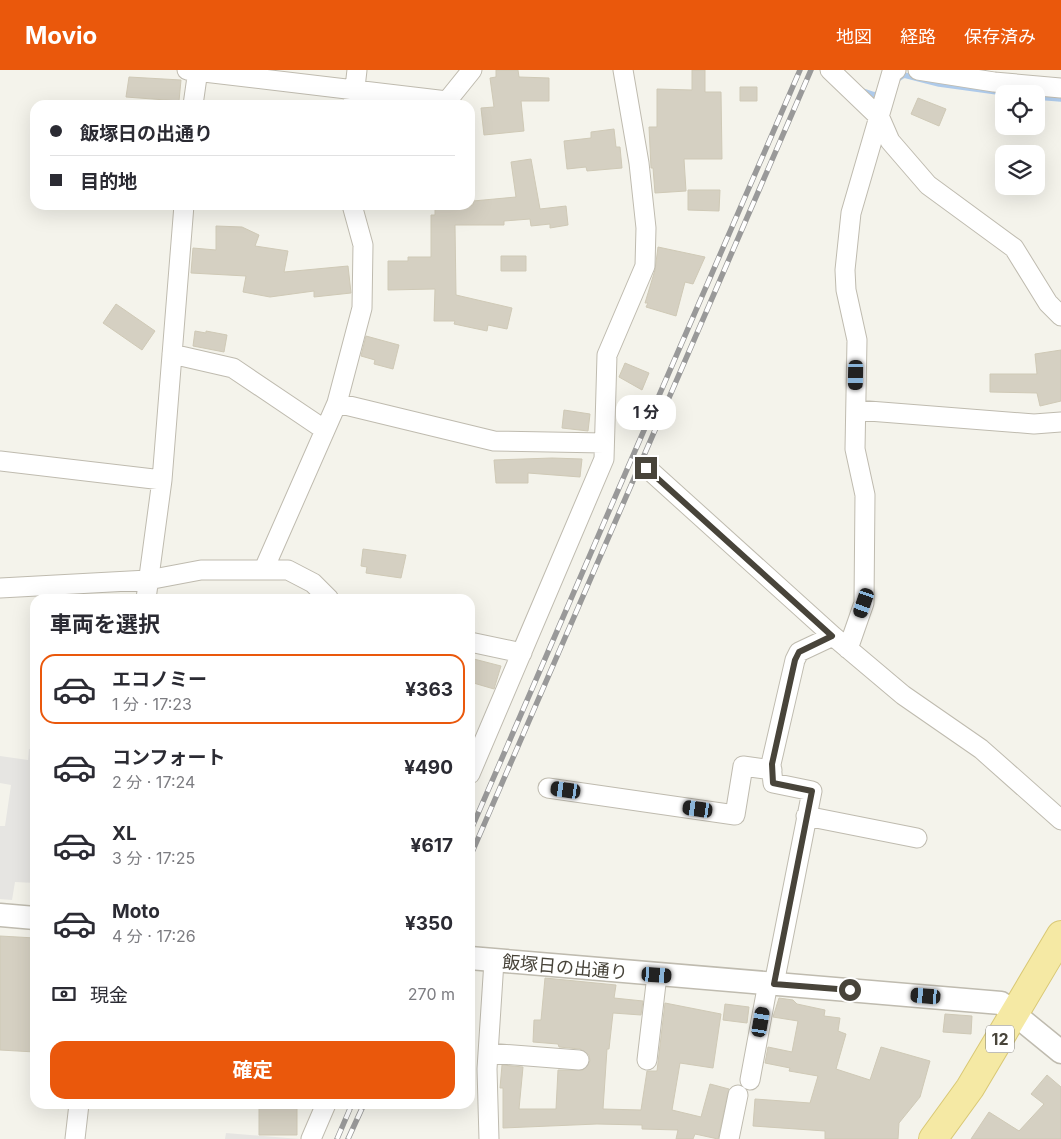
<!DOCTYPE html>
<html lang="ja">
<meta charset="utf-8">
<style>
:root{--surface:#fff;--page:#f7f7f7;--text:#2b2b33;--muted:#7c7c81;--line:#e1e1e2;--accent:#ea580c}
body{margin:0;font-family:Inter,"Noto Sans JP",sans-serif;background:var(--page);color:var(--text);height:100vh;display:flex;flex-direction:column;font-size:19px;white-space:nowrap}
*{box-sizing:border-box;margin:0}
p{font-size:16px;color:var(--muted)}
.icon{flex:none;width:28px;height:28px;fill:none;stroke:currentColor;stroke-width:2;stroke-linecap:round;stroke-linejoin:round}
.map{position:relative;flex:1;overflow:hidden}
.drawer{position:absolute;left:30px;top:524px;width:445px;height:515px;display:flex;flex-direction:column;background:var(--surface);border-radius:15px;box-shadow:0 5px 20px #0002}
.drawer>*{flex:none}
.banner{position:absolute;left:30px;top:30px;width:445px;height:110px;border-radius:15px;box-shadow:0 5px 20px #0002;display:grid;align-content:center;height:110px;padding:0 20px;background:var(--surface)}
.controls{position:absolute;left:995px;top:15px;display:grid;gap:10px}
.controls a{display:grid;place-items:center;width:50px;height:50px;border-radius:10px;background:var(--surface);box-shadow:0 5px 20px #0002;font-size:25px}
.end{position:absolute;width:22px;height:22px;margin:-11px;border:6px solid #48443a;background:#fff;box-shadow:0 0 0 2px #fff}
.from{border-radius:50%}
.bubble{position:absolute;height:35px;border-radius:15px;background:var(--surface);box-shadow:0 5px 20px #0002;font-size:16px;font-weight:700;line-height:35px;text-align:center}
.car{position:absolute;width:15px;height:30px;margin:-15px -8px;border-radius:6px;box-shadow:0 0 4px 1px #0007;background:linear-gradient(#222 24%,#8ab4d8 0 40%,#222 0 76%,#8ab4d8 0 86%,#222 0)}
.banner b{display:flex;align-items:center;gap:18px;height:48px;font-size:19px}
.banner b+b{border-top:1px solid var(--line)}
.banner i{width:12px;height:12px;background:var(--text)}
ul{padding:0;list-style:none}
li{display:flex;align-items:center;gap:15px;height:70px;margin:0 10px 8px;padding:0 10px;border:2px solid transparent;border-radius:15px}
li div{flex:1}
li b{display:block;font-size:19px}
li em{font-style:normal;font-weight:700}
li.current{border-color:var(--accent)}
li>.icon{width:45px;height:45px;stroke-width:1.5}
h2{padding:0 20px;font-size:22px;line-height:60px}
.pay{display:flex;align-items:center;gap:12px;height:55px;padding:0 20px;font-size:19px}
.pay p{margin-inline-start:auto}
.cta{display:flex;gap:10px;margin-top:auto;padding:10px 20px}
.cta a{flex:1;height:58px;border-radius:15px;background:var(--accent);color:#fff;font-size:20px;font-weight:700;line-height:58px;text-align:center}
header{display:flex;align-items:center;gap:30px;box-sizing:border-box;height:70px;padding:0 25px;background:var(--accent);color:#fff}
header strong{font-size:24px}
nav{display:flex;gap:28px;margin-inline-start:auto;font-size:18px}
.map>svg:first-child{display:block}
.parking{fill:#e6e5e2}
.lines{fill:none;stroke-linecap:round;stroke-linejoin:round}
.stream{stroke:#aecaea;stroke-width:5.5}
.building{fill:#d5d0c2;stroke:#cfc9b6}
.minor-casing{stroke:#bfbbaf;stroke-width:21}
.tertiary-casing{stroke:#bfbbaf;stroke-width:25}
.primary-casing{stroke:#d9c875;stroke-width:30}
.minor{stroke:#fff;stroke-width:19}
.tertiary{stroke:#fff;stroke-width:22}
.primary{stroke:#f5e9a4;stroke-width:28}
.rail-casing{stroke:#999;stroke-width:5.5}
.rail{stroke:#fff;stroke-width:4;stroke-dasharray:11;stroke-linecap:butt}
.route{stroke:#48443a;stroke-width:6}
.labels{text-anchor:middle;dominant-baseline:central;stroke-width:4;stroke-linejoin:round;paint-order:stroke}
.shield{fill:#fff;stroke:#7f7c75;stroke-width:1}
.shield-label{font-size:16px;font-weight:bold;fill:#48443a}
.street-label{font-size:18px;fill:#48443a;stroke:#fff}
</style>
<header>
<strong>Movio</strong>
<nav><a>地図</a><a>経路</a><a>保存済み</a></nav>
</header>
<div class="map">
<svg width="1061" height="1069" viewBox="0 0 1061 1069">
<rect width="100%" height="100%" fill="#f4f3eb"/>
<!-- parking -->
<path class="parking" d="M 29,679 L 35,679 L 35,813 L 15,812 L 12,830 L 0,829 L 0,756 L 5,756 L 11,715 L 0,713 L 0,686 L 28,690 Z
M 226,1063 L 300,1069 L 225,1069 Z"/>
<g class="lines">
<!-- stream -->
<path class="stream" d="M 895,11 L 904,5 L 939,14 L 1012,24
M 860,20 L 875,25 L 881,21
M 1036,27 L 1061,29"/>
</g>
<!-- building -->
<path class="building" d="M 496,0 L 518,0 L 519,7 L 549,8 L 549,31 L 521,31 L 524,61 L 484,65 L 481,38 L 494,37 L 490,8 L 496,7 Z
M 692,0 L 705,0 L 705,22 L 721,22 L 722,89 L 684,89 L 686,121 L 655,123 L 653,98 L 651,98 L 649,57 L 657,57 L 657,19 L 692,20 Z
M 129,7 L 181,10 L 179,31 L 126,27 Z
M 740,17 L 757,17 L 757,31 L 740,31 Z
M 918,28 L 946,39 L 939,56 L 911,44 Z
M 614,59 L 616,77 L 620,77 L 622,98 L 587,101 L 586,97 L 567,99 L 564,71 L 591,68 L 591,62 Z
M 531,89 L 540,139 L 566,136 L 568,155 L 550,158 L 550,154 L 531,156 L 530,149 L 504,151 L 504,155 L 455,155 L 456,225 L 512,238 L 507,259 L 488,255 L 487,261 L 454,254 L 455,251 L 434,251 L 435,219 L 388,220 L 388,191 L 408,191 L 408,187 L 431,187 L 431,145 L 435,145 L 435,135 L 473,135 L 473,131 L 516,127 L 511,92 Z
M 688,120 L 720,120 L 719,141 L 688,140 Z
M 216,156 L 242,157 L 259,165 L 255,176 L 288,181 L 284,202 L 348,196 L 351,223 L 314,227 L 314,221 L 270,227 L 243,222 L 246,206 L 191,203 L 193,178 L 216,180 Z
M 658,177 L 705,187 L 693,214 L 685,212 L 676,246 L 646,237 L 648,233 L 645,233 L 655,200 Z
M 501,186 L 526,186 L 526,201 L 501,201 Z
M 116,234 L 155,261 L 142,280 L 103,253 Z
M 195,261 L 206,263 L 206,261 L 227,265 L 224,282 L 193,276 Z
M 366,266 L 399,275 L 393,299 L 374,294 L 375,290 L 361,286 Z
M 1061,280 L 1061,331 L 1040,336 L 1037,323 L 990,322 L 990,304 L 1037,304 L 1035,284 Z
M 625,293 L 649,303 L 642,320 L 619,307 Z
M 564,340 L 590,344 L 588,361 L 562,358 Z
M 552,388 L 582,389 L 580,407 L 528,403 L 528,413 L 496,413 L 494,390 Z
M 363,479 L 406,485 L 401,508 L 366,503 L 367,497 L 361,496 Z
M 470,588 L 501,596 L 494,619 L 470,612 Z
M 0,866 L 35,868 L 35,982 L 0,980 Z
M 545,908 L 616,915 L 614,928 L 643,931 L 641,945 L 613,943 L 609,979 L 607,979 L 603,1039 L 641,1040 L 647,1001 L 657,1001 L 665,933 L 721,944 L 713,998 L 680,993 L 672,1040 L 701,1047 L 710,1014 L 729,1019 L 718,1069 L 695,1064 L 693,1069 L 676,1069 L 678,1060 L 642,1059 L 642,1055 L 597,1054 L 503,1058 L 503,1018 L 500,1018 L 502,995 L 523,997 L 519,1039 L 556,1039 L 558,1000 L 583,1000 L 590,991 L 589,985 L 580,979 L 559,977 L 558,974 L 533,972 L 534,950 L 541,950 Z
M 779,928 L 793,930 L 797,934 L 825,940 L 824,946 L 840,948 L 838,961 L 846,964 L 836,999 L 870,1010 L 881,977 L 930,991 L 920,1027 L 899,1053 L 898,1069 L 825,1069 L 825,1061 L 753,1056 L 755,1029 L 810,1033 L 818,1006 L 789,1001 L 790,998 L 765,993 L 768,977 L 792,982 L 798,951 L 773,947 Z
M 725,934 L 749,937 L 747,953 L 723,950 Z
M 945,944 L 972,946 L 971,964 L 943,962 Z
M 1047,1005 L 1061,1017 L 1061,1069 L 971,1069 L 989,1042 L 1019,1061 L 1044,1034 L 1031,1024 Z
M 259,1037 L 297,1037 L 297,1065 L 259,1065 Z"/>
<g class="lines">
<defs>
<path id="minor" d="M 187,0 L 447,31 L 472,0
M 830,0 L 880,48 L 890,71 L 928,115 L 1014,178 L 1048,233 L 1061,246
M 918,0 L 994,12 L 1061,18
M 193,35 L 198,0
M 353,35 L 357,0
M 172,284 L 233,298 L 325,360
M 337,333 L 494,371 L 604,373
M 856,340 L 1034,354 L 1061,352
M 0,391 L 162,410
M 647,398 L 833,566 L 903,625 L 981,679 L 1061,750
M 264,499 L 337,333 L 362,238 L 363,175 L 352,135
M 0,518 L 148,510 L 201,500 L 288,500 L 313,513 L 329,529
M 146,529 L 162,410 L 184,135
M 470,572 L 522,583
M 848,579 L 864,533 L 865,425 L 855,379 L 857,270 L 846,220 L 845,200 L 851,143 L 892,2 L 896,0
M 470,704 L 604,389 L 607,285 L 645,196 L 646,158 L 639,93 L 623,0
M 548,718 L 735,745 L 743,696 L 772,700
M 806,746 L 917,768
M 774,914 L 812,721 L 773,713 L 771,694 L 795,590 L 799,582 L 833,566
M 488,983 L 579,990
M 647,990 L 657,905
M 750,1010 L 768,913
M 75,1069 L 79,1034
M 311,1069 L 326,1034
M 489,1069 L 487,999 L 494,891
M 729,1069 L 738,1025"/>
<path id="tertiary" d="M 0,845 L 35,848
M 470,888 L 1001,933 L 1061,982"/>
<path id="primary" d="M 933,1069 L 970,1018 L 1061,865"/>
</defs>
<!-- minor casing -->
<use href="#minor" class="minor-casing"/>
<!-- tertiary casing -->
<use href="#tertiary" class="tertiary-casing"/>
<!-- primary casing -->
<use href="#primary" class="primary-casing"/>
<!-- minor -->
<use href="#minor" class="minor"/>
<!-- tertiary -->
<use href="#tertiary" class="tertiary"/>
<!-- primary -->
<use href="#primary" class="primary"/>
<defs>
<path id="rail" d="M 470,762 L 800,0
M 470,787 L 811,0
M 337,1069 L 352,1034
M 348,1069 L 364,1034"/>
</defs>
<!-- rail casing -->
<use href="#rail" class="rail-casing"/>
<!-- rail -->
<use href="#rail" class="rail"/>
</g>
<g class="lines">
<!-- route -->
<path class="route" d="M 646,398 L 832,566 L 799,582 L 795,590 L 772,694 L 773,713 L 812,721 L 774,914 L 850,920"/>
</g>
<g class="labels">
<!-- shield labels -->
<rect class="shield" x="986" y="955.5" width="28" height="27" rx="4"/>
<g class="shield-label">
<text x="1000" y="969">12</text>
</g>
<!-- street labels -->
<g class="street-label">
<text transform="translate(565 897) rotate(5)">飯塚日の出通り</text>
</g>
</g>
</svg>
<div class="controls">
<a><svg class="icon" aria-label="locate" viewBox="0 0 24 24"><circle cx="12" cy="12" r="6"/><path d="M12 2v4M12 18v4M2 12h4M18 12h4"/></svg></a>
<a><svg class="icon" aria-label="layers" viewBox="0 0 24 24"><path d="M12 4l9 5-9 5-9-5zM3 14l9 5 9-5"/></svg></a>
</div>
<i class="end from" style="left:850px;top:920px"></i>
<i class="end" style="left:646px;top:398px"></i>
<div class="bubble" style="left:616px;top:325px;width:60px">1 分</div>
<i class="car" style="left:856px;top:305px;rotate:181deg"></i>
<i class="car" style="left:864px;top:533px;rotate:199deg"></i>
<i class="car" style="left:566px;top:720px;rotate:278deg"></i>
<i class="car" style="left:698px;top:739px;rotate:278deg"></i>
<i class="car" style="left:657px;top:905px;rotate:94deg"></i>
<i class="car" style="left:926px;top:926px;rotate:275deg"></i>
<i class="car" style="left:761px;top:952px;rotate:10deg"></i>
<div class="banner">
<b><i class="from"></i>飯塚日の出通り</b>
<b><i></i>目的地</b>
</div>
<section class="drawer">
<h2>車両を選択</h2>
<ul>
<li class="current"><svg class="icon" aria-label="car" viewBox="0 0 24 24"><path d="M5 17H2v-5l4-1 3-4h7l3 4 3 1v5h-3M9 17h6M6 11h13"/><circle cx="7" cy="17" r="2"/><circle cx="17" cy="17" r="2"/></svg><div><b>エコノミー</b><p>1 分 · 17:23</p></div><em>¥363</em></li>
<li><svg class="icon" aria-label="car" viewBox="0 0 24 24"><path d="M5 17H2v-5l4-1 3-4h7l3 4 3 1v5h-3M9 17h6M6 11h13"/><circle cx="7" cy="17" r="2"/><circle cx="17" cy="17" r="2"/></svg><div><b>コンフォート</b><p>2 分 · 17:24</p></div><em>¥490</em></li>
<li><svg class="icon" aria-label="car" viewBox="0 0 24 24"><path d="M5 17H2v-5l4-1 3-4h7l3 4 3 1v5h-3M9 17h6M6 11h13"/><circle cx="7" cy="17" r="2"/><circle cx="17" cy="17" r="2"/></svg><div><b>XL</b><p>3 分 · 17:25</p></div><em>¥617</em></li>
<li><svg class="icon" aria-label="car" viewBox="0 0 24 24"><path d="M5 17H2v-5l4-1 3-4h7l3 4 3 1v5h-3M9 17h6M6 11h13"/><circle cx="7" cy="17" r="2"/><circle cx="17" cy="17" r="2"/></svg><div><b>Moto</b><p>4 分 · 17:26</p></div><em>¥350</em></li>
</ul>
<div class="pay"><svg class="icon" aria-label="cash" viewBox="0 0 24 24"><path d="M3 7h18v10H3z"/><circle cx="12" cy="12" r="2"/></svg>現金<p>270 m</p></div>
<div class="cta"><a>確定</a></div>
</section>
</div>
